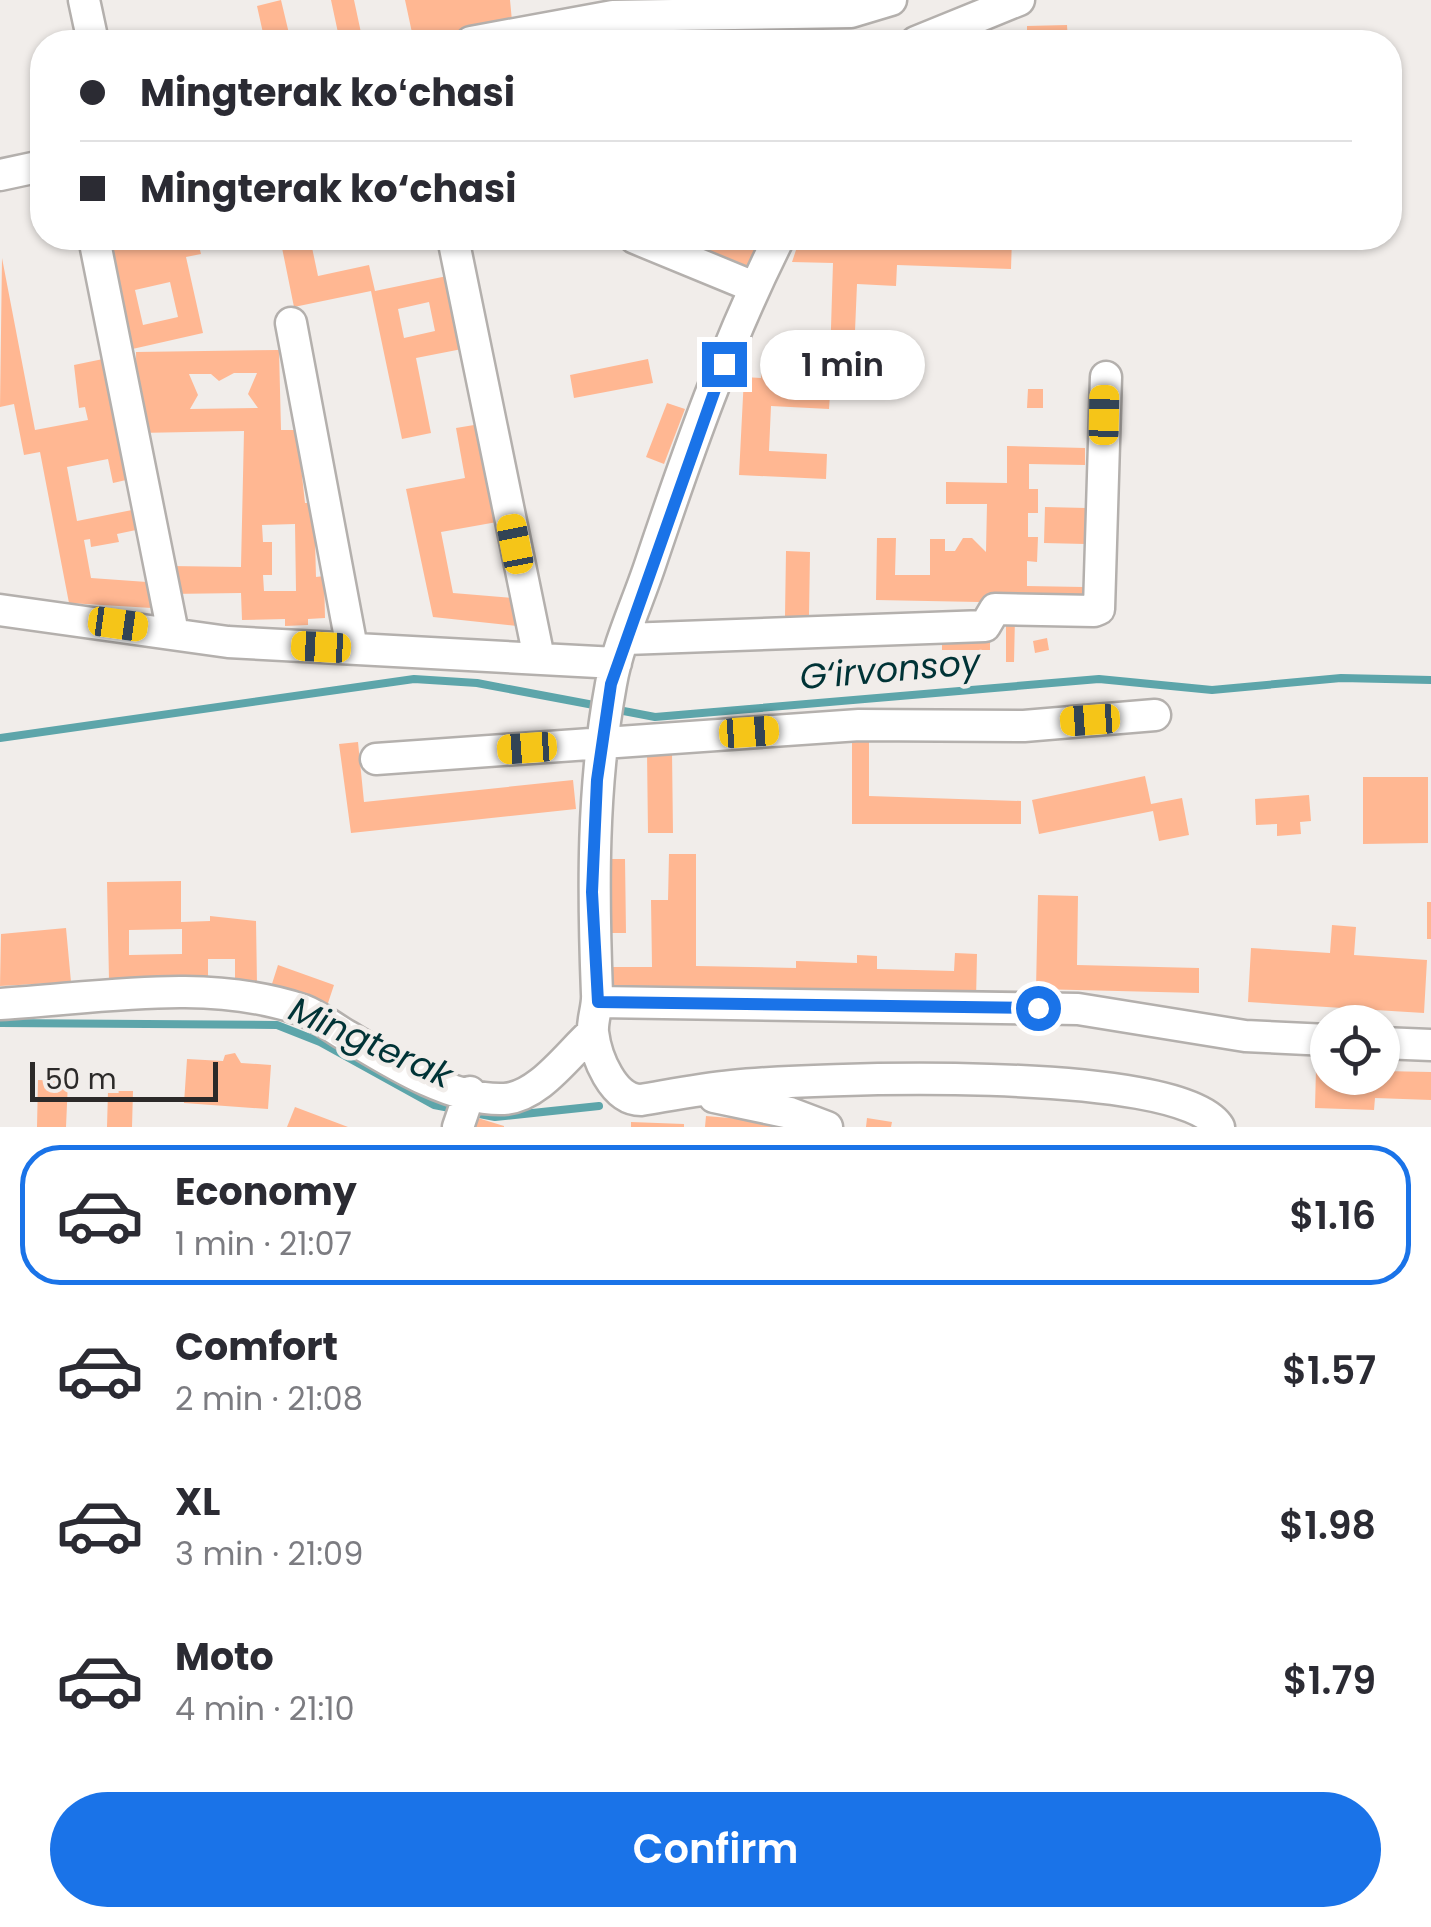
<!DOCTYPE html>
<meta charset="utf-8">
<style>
:root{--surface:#fff;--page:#f7f7f7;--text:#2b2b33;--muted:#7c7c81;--line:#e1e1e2;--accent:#1a73e8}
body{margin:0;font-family:Poppins,sans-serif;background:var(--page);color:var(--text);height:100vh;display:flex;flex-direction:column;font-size:38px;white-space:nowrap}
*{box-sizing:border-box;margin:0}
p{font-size:32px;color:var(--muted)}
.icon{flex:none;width:55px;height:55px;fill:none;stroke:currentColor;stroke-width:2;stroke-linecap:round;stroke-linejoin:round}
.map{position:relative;height:1127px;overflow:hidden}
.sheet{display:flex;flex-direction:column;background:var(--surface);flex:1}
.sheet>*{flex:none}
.hud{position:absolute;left:30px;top:30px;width:1372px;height:220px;border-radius:40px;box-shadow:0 2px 8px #0004;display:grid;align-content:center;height:220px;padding:0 50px;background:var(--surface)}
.tools{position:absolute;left:1310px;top:1005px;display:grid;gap:20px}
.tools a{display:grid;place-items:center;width:90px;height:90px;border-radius:50%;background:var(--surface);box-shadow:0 2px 8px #0004;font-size:50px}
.scale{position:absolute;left:30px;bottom:25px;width:188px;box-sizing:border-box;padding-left:10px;border:5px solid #2c2a29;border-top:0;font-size:28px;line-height:35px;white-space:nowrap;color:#2c2a29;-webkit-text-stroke:8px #f1edea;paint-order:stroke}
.end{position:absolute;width:45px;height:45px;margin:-22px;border:12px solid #1a73e8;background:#fff;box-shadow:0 0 0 5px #fff}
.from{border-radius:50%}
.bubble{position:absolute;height:70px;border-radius:35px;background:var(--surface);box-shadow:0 2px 8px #0004;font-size:32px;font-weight:600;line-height:70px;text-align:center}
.car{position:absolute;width:30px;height:60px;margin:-30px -15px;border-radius:12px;box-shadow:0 0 8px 2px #0007;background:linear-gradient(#f5c518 24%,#345 0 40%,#f5c518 0 76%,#345 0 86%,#f5c518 0)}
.hud b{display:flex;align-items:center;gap:35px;height:95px;font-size:38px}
.hud b+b{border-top:2px solid var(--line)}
.hud i{width:25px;height:25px;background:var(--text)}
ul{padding:18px 0 0;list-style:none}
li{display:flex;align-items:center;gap:30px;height:140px;margin:0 20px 15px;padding:0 30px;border:5px solid transparent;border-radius:40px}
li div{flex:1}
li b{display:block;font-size:38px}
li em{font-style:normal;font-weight:600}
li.current{border-color:var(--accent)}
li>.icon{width:90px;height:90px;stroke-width:1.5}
.action{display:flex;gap:20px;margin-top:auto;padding:20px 50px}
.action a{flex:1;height:115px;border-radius:60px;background:var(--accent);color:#fff;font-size:40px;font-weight:600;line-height:115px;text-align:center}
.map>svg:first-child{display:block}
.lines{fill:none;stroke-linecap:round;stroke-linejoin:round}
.stream{stroke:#5da5aa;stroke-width:8}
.building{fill:#ffb792;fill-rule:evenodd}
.minor-casing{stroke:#b4b0ad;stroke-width:35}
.minor{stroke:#fff;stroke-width:30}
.route{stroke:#1a73e8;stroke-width:12}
.labels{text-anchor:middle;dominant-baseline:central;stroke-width:9;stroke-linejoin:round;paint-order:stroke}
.water-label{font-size:35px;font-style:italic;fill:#003336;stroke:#f1edea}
</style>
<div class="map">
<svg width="1431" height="1127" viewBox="0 0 1431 1127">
<rect width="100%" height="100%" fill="#f1edea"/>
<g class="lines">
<!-- stream -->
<path class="stream" d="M 613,709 L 655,717 L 1099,679 L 1212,690 L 1341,678 L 1431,680
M 0,738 L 414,679 L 477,683 L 599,706
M 0,1023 L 277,1025 L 320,1042 L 434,1105 L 455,1109
M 469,1112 L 495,1117 L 599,1106"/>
</g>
<!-- building -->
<path class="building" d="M 281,0 L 291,42 L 265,42 L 257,6 Z
M 331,0 L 354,0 L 363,42 L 340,42 Z
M 405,0 L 510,0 L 512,21 L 414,42 Z
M 1067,25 L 1068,42 L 1027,42 L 1027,26 Z
M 1169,32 L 1169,42 L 1090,42 L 1090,34 Z
M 1235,33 L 1235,42 L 1176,42 L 1176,35 Z
M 102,238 L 125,238 L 127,247 L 168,238 L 197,238 L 201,254 L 186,257 L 203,333 L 128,350 ZM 170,282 L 178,317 L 143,325 L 135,290 Z
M 280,238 L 310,238 L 318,276 L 369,265 L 375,291 L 447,276 L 462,349 L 416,358 L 431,433 L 402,439 L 371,291 L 294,307 ZM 429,302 L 435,331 L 404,338 L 398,309 Z
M 658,238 L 765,238 L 753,271 Z
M 800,238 L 1012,238 L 1011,269 L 897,265 L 896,286 L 857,284 L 855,331 L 895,332 L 893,362 L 830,360 L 833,263 L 792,262 Z
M 2,258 L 35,430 L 88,420 L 85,407 L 79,408 L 74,365 L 103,359 L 126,480 L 113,483 L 108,459 L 67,467 L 77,521 L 132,510 L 136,530 L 117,534 L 119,542 L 91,547 L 90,539 L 84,540 L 91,578 L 147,582 L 152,608 L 69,603 L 40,452 L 24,455 L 14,404 L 0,407 Z
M 279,350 L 281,430 L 297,430 L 305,503 L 314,503 L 316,577 L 324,576 L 325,618 L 308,619 L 308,625 L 285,626 L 285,619 L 242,620 L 241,593 L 170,594 L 170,566 L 241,567 L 244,431 L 137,433 L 136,352 ZM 234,373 L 257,373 L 248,394 L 258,408 L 190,409 L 198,395 L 189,374 L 211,374 L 219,381 ZM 295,524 L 296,591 L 264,591 L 263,575 L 272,575 L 272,542 L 263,542 L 262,525 Z
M 648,359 L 653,383 L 574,398 L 570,375 Z
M 762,370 L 784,371 L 784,379 L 831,381 L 829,409 L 771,406 L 769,451 L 827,454 L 826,479 L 739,475 L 744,377 L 761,378 Z
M 1028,389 L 1043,389 L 1043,408 L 1027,408 Z
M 667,403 L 685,409 L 664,464 L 646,457 Z
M 480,424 L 497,522 L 441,532 L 453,593 L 512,598 L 517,626 L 433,617 L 406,489 L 465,478 L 456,428 Z
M 1007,446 L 1085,448 L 1085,465 L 1029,464 L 1029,489 L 1038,489 L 1038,513 L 1028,513 L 1028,537 L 1038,537 L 1037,562 L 1027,561 L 1027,586 L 1083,587 L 1083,604 L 876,600 L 877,538 L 896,538 L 895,575 L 930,575 L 930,539 L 945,539 L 945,551 L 955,551 L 963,538 L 972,538 L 986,552 L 987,504 L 946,504 L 946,482 L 1007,483 Z
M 1045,507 L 1086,508 L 1085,544 L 1044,543 Z
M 786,551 L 810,552 L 809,616 L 785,616 Z
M 1006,617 L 1015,617 L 1014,662 L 1006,662 Z
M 1047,638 L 1049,650 L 1035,653 L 1033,641 Z
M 942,639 L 990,639 L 990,650 L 942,650 Z
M 852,733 L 869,733 L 869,796 L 1021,801 L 1021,824 L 852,824 Z
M 358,742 L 364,802 L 573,780 L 576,809 L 351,833 L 339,744 Z
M 647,752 L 672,752 L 673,833 L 648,833 Z
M 1145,776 L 1151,804 L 1182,798 L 1189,835 L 1159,841 L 1153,811 L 1039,834 L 1032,800 Z
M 1363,777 L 1428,777 L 1428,843 L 1363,844 Z
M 1309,795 L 1311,821 L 1300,822 L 1301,834 L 1277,836 L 1277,824 L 1256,825 L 1255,799 Z
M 669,854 L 696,854 L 696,966 L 796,968 L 796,961 L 857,963 L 857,955 L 877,956 L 877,969 L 954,971 L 955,953 L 977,954 L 976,1000 L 612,993 L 612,967 L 652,967 L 651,900 L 668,900 Z
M 608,859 L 625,859 L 626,933 L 609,933 Z
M 181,881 L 181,922 L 210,921 L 210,916 L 256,921 L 257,985 L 235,986 L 235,959 L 208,959 L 208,978 L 109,980 L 107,882 ZM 182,929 L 182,954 L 129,955 L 129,930 Z
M 1038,895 L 1078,896 L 1077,965 L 1199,968 L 1199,993 L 1036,989 Z
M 1427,902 L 1431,902 L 1431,939 L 1427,939 Z
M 1332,925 L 1356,927 L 1354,955 L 1427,960 L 1424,1013 L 1248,1002 L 1251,948 L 1330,953 Z
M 66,928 L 71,982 L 0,986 L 1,934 Z
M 278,965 L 334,985 L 327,1006 L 271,987 Z
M 235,1053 L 241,1063 L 271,1065 L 268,1109 L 184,1103 L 187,1059 L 223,1061 L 225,1055 Z
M 1316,1068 L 1328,1069 L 1328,1078 L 1382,1078 L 1382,1071 L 1431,1072 L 1431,1100 L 1375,1098 L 1374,1110 L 1315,1108 Z
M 38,1080 L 68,1081 L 66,1127 L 37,1127 Z
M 108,1091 L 133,1091 L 132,1127 L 107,1127 Z
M 295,1107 L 348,1127 L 287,1127 Z
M 468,1115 L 504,1126 L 504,1127 L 464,1127 Z
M 706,1116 L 799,1124 L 799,1127 L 705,1127 Z
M 867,1118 L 892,1122 L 891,1127 L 866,1127 Z
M 631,1122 L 684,1124 L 684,1127 L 631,1127 Z"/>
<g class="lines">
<defs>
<path id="minor" d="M 84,0 L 93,42
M 471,42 L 613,16 L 851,12 L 891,0
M 916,42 L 1019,0
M 0,175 L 42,166
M 94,238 L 173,633
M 453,238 L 539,658
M 635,238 L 754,287
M 779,238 C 727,341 688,452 651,562 C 638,602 618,643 611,684 C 592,787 593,890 597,994 C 598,1006 592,1020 593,1032 C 596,1057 613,1100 641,1100 C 671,1095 701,1089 732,1086 C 808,1078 1182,1064 1219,1127
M 291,323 L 352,648
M 0,610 L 228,642 L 616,663
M 626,639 L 985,626 L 995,609 L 1094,611 L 1099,609 L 1106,377
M 376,759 L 859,725 L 1024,726 L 1155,715
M 597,1002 L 1078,1009 L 1245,1036 L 1328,1040
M 0,1004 C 100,998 205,977 303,1010 C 319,1016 334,1029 349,1037 C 392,1063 452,1101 504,1099 C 539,1097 568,1054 593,1032
M 1382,1043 L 1431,1045
M 714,1097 L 790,1113 L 827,1127
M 458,1127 L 470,1092"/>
</defs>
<!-- minor casing -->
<use href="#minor" class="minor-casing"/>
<!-- minor -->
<use href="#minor" class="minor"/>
</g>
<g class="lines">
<!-- route -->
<path class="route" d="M 724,364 L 611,684 L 597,780 L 592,892 L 598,1002 L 1038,1008"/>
</g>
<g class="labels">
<!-- water labels -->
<g class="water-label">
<text transform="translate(890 669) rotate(-5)">G‘irvonsoy</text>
<text transform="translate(371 1042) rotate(24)">Mingterak</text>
</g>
</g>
</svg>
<div class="tools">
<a><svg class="icon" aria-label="locate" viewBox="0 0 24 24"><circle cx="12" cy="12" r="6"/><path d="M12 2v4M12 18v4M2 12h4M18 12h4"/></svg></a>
</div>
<div class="scale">50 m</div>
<i class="end from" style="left:1038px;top:1008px"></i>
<i class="end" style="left:724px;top:364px"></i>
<div class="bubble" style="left:760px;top:330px;width:165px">1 min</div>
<i class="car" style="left:1104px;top:415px;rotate:1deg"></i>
<i class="car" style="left:515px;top:544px;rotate:349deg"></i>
<i class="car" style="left:118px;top:624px;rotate:98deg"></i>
<i class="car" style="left:321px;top:647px;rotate:273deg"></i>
<i class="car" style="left:1090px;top:720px;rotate:266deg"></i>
<i class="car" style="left:749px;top:732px;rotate:86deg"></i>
<i class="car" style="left:527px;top:748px;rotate:266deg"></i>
<div class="hud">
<b><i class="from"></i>Mingterak koʻchasi</b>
<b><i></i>Mingterak ko‘chasi</b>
</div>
</div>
<section class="sheet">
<ul>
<li class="current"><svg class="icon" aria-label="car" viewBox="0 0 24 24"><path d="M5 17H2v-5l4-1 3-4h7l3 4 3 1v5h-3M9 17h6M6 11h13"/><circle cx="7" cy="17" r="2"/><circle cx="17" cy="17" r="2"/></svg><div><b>Economy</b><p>1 min · 21:07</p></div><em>$1.16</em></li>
<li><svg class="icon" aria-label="car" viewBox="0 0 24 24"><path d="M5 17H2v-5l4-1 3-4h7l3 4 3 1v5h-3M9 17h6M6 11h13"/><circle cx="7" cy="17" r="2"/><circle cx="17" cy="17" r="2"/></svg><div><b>Comfort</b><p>2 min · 21:08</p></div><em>$1.57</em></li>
<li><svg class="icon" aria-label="car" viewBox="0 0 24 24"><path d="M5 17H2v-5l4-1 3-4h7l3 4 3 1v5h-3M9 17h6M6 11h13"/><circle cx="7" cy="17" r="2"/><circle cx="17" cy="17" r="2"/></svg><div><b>XL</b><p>3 min · 21:09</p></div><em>$1.98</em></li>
<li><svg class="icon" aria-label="car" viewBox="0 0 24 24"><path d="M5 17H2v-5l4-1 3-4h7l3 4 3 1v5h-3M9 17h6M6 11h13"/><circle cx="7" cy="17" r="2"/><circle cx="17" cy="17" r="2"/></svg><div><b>Moto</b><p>4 min · 21:10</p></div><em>$1.79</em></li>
</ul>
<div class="action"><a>Confirm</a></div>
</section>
